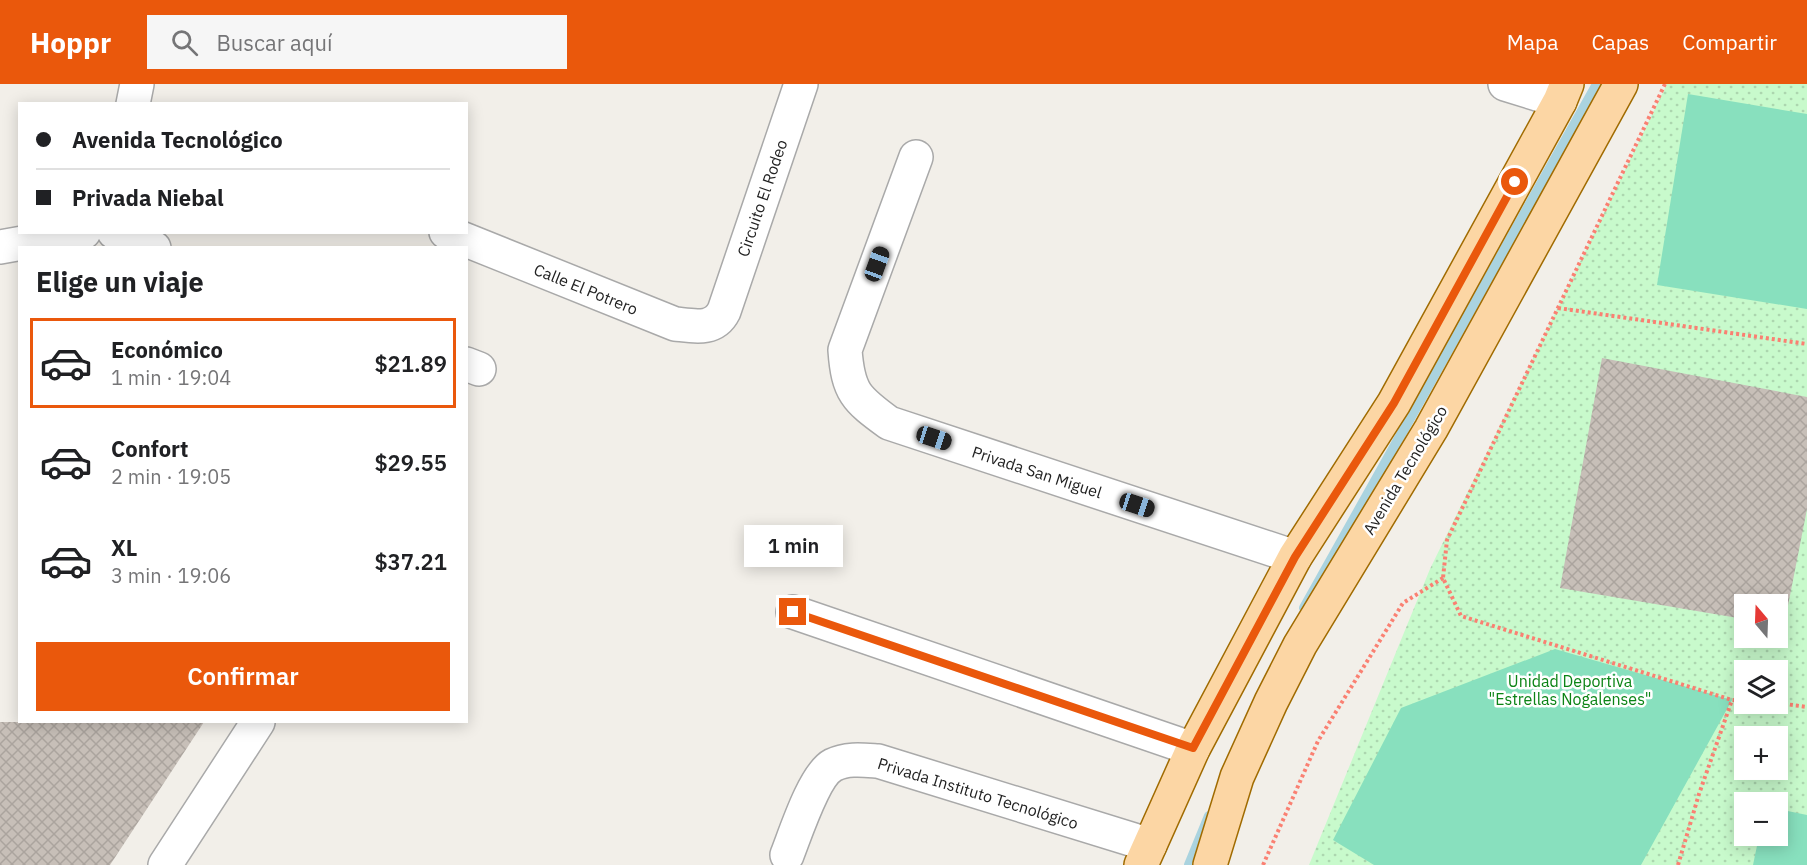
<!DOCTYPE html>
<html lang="es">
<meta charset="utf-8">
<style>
:root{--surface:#fff;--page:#f6f6f6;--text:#202124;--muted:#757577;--line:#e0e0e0;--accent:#ea580c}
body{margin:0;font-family:"IBM Plex Sans",sans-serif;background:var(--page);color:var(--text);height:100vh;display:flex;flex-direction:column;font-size:22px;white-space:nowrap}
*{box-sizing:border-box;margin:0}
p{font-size:20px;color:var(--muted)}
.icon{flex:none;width:33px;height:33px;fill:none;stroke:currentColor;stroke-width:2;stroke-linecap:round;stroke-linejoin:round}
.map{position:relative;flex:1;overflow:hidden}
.drawer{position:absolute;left:18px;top:162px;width:450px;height:477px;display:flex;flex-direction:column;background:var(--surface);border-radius:0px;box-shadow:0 3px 15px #0003}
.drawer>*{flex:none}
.banner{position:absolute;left:18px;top:18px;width:450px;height:132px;border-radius:0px;box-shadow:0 3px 15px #0003;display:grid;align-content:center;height:132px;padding:0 18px;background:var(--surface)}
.needle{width:39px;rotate:341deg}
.fabs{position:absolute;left:1734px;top:510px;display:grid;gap:12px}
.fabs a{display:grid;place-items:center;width:54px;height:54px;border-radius:0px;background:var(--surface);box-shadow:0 3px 15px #0003;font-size:30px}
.end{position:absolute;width:27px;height:27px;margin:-14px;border:8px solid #ea580c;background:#fff;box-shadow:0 0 0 3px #fff}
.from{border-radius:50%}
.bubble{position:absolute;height:42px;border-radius:0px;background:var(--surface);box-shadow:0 3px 15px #0003;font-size:20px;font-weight:600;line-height:42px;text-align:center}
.car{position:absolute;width:18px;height:36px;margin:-18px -9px;border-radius:8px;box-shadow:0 0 4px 2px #0007;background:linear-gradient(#222 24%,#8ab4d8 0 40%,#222 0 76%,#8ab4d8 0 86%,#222 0)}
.banner b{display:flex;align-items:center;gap:21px;height:57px;font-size:22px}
.banner b+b{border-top:2px solid var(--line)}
.banner i{width:15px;height:15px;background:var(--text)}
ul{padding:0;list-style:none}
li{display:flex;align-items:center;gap:18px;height:90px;margin:0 12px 9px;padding:0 6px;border:3px solid transparent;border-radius:0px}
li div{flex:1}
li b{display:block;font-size:22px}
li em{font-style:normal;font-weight:600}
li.current{border-color:var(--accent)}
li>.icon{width:54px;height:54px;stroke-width:1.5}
h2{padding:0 18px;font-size:27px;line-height:72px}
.button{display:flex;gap:12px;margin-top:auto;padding:12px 18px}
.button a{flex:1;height:69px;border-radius:0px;background:var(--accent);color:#fff;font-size:24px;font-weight:600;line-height:69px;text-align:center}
header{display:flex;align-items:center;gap:36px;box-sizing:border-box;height:84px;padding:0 30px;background:var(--accent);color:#fff}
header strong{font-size:28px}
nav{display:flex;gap:33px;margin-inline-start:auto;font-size:21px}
.search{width:420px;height:54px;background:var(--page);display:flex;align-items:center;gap:15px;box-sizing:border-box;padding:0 21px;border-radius:0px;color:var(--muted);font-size:22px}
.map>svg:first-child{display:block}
.park{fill:url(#park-dots);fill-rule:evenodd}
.pitch{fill:#88e0be}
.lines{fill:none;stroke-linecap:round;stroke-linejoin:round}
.stream{stroke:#aad3df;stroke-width:10}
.building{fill:url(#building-cross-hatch)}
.minor-casing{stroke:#a9a9a9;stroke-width:36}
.major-casing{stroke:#a06b00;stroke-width:36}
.path{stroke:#fa8072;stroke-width:4;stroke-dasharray:3 3;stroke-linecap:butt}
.minor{stroke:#fff;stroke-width:33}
.major{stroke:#fcd6a4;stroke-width:33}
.route{stroke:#ea580c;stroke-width:8}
.labels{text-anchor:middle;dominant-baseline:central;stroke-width:5;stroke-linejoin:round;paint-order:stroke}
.street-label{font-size:16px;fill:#222;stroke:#fff}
.park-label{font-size:16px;fill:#0c8416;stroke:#fff}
</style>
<header>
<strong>Hoppr</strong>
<div class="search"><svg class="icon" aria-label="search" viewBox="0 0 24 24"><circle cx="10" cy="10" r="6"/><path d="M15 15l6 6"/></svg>Buscar aquí</div>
<nav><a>Mapa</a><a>Capas</a><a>Compartir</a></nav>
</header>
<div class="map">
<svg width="1807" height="781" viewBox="0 0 1807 781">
<defs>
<pattern id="park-dots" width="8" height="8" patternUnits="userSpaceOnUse" patternTransform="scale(1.5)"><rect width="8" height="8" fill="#c8facc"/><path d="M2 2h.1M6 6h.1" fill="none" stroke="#acd6af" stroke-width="1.8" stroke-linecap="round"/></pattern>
<pattern id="building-cross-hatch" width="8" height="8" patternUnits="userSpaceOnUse" patternTransform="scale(1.5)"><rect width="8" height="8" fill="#c7bfb8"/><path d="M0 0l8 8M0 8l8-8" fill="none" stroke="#aba49e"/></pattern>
</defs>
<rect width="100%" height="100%" fill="#f2efe9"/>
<!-- park -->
<path class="park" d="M 1667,0 L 1807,0 L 1807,781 L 1309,781 L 1430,485 ZM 1744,520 L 1778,520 L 1778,554 L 1744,554 ZM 1744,586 L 1778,586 L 1778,620 L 1744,620 ZM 1744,652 L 1778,652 L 1778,686 L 1744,686 ZM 1744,718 L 1778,718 L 1778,752 L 1744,752 Z"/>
<!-- pitch -->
<path class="pitch" d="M 1688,10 L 1807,30 L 1807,225 L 1657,201 Z
M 1555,565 L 1732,616 L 1641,781 L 1374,781 L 1333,756 L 1401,624 Z
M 1778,725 L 1807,731 L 1807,781 L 1753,781 L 1759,752 L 1778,752 Z"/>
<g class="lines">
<!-- stream -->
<path class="stream" d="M 1304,524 L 1597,0
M 1189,781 L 1209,732"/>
</g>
<!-- building -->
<path class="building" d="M 1602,274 L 1807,313 L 1807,425 L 1784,542 L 1778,541 L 1778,520 L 1744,520 L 1744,535 L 1560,504 Z
M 0,638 L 204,638 L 110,781 L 0,781 Z"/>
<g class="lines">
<defs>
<path id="minor" d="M 1505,0 L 1560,17
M 133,20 L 137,0
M 916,73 L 845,266 C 848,308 856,315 889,339 L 1295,473
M 114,148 L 154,164
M 446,148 L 675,240 C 694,242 714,247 724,227 L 801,0
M 0,163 L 84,148
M 466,280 L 479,285
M 793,528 L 1193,665
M 787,771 C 795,751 814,691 833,681 C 847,674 863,676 878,677 L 1150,761
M 165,781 L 258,638"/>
<path id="major" d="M 1141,781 L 1193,665 L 1295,473 L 1394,319 L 1560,17 L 1567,0
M 1210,781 L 1237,693 L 1271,618 L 1300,561 L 1431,345 L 1621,0"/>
</defs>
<!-- minor casing -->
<use href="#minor" class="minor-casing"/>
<!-- major casing -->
<use href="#major" class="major-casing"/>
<!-- path -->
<path class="path" d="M 1665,0 L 1447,456 L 1443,494 L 1461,532 L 1732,616 L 1744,617
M 1558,224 L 1807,260
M 1778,619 L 1807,623
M 1263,781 L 1318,657 L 1403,519 L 1443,494
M 1678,781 L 1699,710 L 1732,616"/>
<!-- minor -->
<use href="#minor" class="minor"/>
<!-- major -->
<use href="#major" class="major"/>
</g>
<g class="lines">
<!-- route -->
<path class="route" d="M 793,528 L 1193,664 L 1295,473 L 1394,319 L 1515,98"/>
</g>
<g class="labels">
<!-- street labels -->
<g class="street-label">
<text transform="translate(762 114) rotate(-71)">Circuito El Rodeo</text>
<text transform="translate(586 205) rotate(22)">Calle El Potrero</text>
<text transform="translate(1405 386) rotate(-59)">Avenida Tecnológico</text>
<text transform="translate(1037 388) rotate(18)">Privada San Miguel</text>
<text transform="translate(978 709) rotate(17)">Privada Instituto Tecnológico</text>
</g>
<!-- park labels -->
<g class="park-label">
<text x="1570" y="597">Unidad Deportiva<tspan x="1570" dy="18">"Estrellas Nogalenses"</tspan></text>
</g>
</g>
</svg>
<div class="fabs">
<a><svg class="needle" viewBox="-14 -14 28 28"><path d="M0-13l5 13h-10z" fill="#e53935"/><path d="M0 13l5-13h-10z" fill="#757577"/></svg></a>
<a><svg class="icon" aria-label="layers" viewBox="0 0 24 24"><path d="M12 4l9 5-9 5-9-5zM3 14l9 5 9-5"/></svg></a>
<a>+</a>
<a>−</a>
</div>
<i class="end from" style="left:1515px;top:98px"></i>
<i class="end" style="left:793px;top:528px"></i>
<div class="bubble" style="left:744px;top:441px;width:99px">1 min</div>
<i class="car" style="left:877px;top:180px;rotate:20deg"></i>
<i class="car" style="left:934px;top:354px;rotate:108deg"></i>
<i class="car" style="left:1137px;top:421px;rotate:108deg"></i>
<div class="banner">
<b><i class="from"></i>Avenida Tecnológico</b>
<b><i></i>Privada Niebal</b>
</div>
<section class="drawer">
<h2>Elige un viaje</h2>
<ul>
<li class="current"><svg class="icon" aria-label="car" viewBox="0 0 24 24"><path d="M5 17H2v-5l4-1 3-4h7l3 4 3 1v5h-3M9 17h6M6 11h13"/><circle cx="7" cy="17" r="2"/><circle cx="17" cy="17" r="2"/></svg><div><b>Económico</b><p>1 min · 19:04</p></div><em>$21.89</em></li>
<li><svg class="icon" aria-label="car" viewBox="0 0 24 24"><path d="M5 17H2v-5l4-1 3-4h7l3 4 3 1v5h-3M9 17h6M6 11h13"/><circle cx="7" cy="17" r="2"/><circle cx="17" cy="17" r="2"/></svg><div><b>Confort</b><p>2 min · 19:05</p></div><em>$29.55</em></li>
<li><svg class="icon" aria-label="car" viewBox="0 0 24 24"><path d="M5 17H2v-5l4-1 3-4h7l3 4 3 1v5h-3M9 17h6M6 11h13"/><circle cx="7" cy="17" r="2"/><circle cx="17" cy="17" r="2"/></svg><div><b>XL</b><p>3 min · 19:06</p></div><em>$37.21</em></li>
</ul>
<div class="button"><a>Confirmar</a></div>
</section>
</div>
